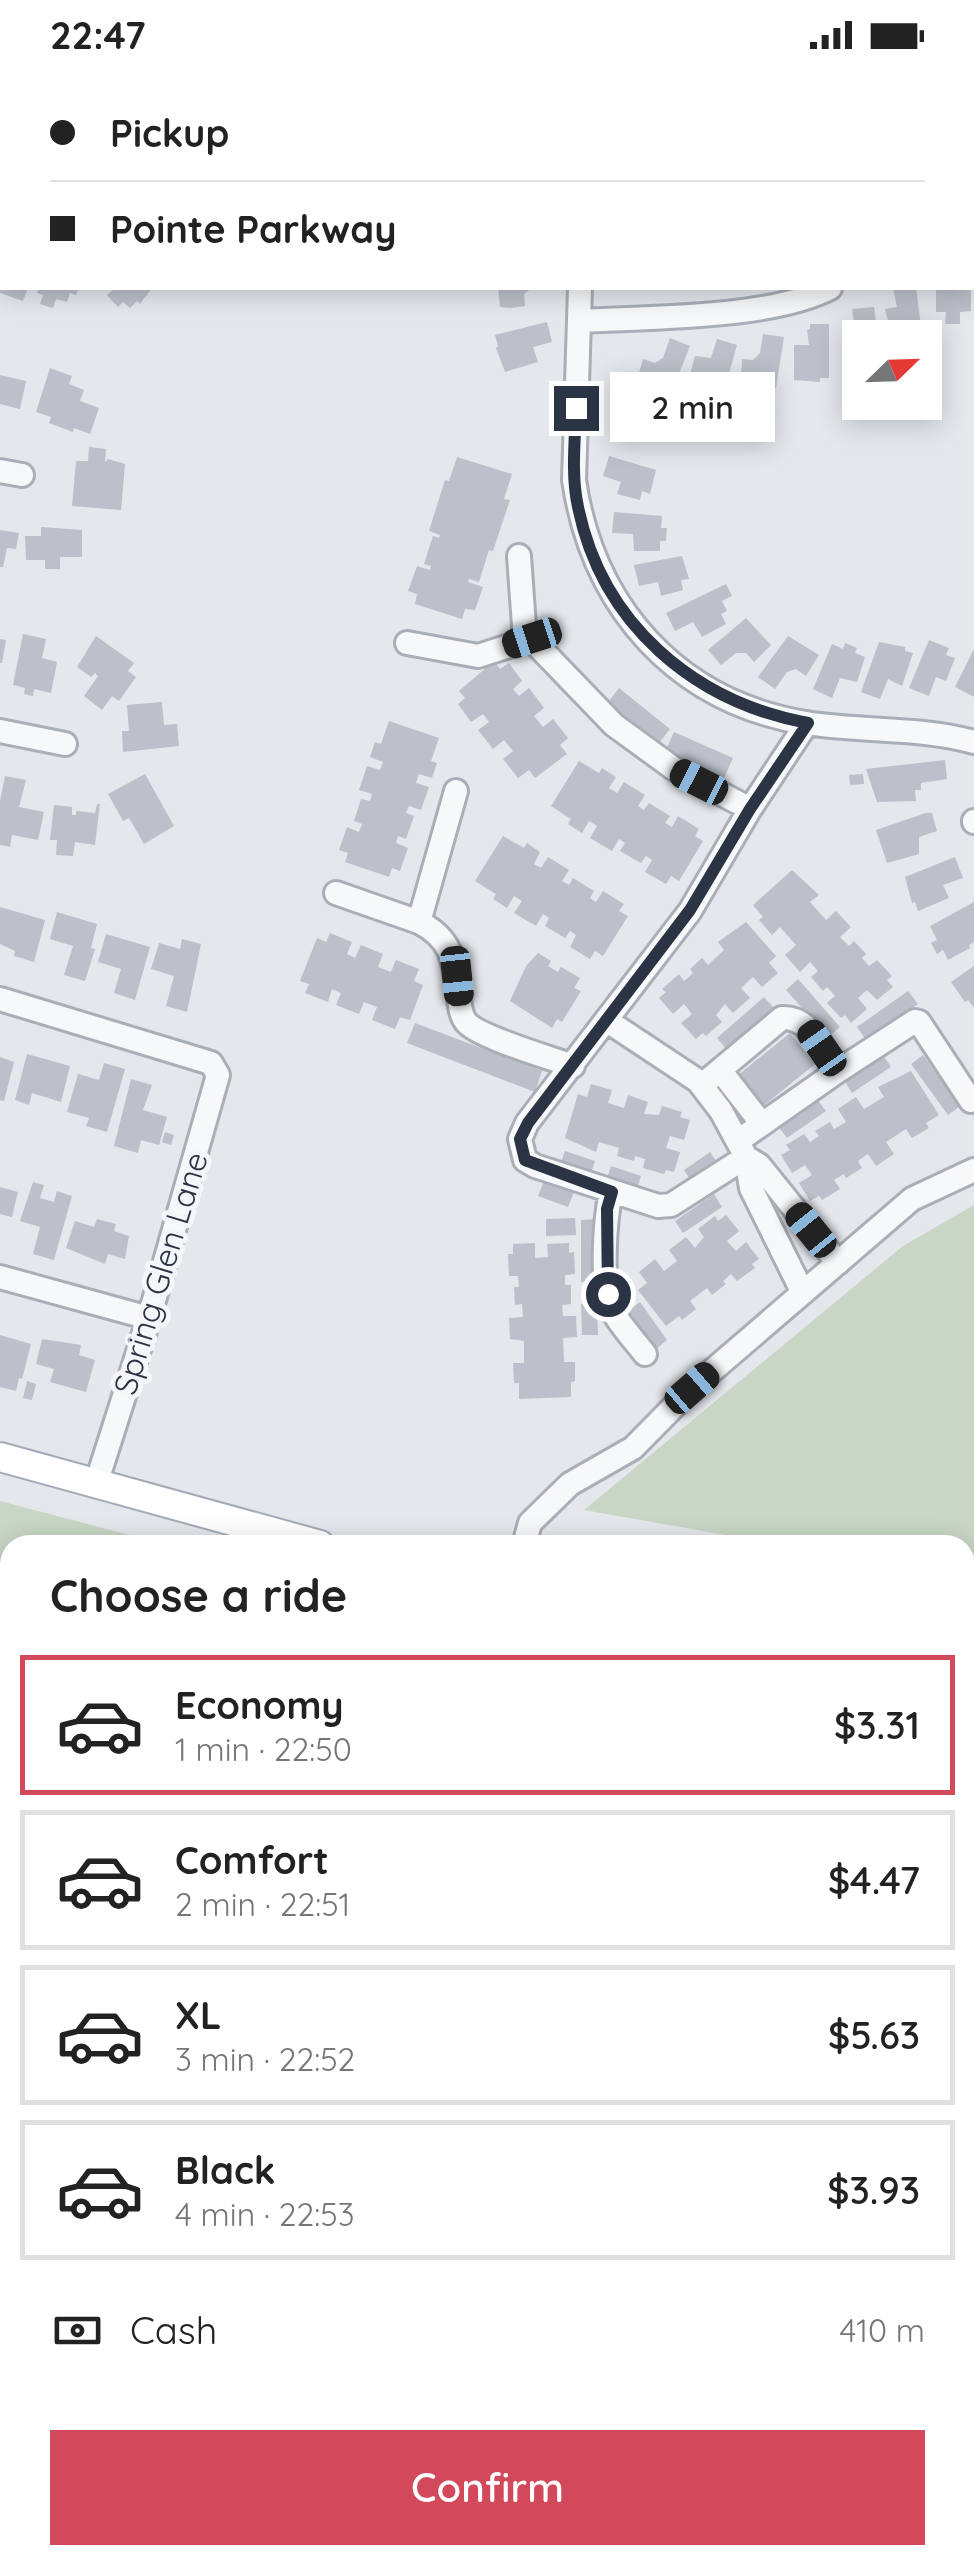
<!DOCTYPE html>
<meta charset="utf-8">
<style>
:root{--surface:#fff;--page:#f2f2f2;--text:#222;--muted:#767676;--line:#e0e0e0;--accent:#d1495b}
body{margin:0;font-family:Quicksand,sans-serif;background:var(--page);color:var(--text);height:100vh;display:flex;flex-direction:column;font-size:38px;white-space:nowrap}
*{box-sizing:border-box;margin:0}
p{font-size:32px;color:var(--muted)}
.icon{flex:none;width:55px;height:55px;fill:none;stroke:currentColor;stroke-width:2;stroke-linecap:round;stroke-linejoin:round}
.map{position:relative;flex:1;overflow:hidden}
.panel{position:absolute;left:0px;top:1465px;width:975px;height:1030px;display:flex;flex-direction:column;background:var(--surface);border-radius:30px 30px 0 0;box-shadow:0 5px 25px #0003}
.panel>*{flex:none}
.hud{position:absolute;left:0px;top:0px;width:975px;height:220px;box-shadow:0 5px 25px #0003;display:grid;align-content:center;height:220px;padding:0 50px;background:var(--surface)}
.needle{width:65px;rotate:67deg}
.fabs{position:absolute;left:842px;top:250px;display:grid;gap:20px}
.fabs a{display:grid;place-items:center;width:100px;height:100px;border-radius:0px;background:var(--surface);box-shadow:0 5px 25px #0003;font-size:50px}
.end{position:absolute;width:45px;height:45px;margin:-22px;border:12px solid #2b3445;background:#fff;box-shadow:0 0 0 5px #fff}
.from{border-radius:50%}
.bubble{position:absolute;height:70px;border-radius:0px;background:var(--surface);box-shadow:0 5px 25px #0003;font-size:32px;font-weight:600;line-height:70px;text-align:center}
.car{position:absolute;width:30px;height:60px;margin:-30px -15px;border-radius:12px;box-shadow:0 0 8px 2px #0007;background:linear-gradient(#222 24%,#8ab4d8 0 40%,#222 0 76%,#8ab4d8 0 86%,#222 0)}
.hud b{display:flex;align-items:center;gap:35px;height:95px;font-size:38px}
.hud b+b{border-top:2px solid var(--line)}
.hud i{width:25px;height:25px;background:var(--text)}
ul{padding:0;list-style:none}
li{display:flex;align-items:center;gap:30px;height:140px;margin:0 20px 15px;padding:0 30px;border:5px solid var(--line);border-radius:0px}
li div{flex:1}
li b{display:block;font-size:38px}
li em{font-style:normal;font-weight:600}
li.on{border-color:var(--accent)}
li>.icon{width:90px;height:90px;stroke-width:1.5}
h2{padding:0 50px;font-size:45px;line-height:120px}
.pay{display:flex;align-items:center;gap:25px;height:110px;padding:0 50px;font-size:38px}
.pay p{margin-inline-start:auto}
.button{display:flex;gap:20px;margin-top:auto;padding:20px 50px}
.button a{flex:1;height:115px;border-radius:0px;background:var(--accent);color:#fff;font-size:40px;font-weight:600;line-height:115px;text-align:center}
.status{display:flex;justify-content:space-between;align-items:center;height:70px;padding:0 50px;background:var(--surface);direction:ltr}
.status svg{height:28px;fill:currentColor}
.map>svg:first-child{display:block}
.green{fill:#c9d6c5}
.building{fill:#bbc0ca}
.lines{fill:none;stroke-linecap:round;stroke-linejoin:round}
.minor-casing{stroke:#a9aeb7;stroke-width:28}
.major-casing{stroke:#a3abb8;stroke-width:32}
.path{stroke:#c2c5cb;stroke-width:4;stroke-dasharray:8 8;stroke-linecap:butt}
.minor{stroke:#f7f8fa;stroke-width:22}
.major{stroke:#fff;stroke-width:28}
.route{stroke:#2b3445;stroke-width:12}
.labels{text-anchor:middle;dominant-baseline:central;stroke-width:10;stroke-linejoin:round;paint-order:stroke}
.street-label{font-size:32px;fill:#2b3445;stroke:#f4f6f9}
</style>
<div class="status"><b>22:47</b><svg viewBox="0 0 49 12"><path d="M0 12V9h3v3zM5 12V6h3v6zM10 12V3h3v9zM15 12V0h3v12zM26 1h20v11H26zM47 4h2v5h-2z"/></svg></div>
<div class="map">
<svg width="974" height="2495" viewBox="0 0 974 2495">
<rect width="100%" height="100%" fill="#e4e7ec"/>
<!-- green -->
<path class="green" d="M 0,0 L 135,2 L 2,2 L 2,167 Z
M 574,0 L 974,0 L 974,127 L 972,2 Z
M 974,1135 L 974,1497 L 965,1500 L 965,1475 L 782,1475 L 584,1440 L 903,1176 Z
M 0,1431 L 168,1475 L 10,1475 L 10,2485 L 305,2485 L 305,2495 L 0,2495 Z
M 965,1634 L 974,1635 L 974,2467 L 965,2472 Z
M 536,2485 L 940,2485 L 922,2495 L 536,2495 Z"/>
<!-- building -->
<path class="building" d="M 0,218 L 28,218 L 23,231 L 0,223 Z
M 39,218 L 79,218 L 76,225 L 70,223 L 67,232 L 56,229 L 53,238 L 40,234 L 43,225 L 37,223 Z
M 115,218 L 152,218 L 140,234 L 137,231 L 130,238 L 123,232 L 118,237 L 107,225 Z
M 498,218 L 532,218 L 524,224 L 525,236 L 510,238 L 500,237 Z
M 893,218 L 916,218 L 922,264 L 901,268 L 900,260 L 891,262 L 885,239 L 897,237 Z
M 936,218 L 971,218 L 971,241 L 960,242 L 960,254 L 945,254 L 946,242 L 936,242 Z
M 874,237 L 878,268 L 860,268 L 860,289 L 856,290 L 855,283 L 847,284 L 842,260 L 855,259 L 852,239 Z
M 547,252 L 552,272 L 533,277 L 538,292 L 505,302 L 496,278 L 498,276 L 495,265 Z
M 810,254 L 829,254 L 829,308 L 820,308 L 820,312 L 794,310 L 794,275 L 809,275 L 807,260 L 810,259 Z
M 763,264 L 784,267 L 776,318 L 741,313 L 742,289 L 753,290 L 760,283 Z
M 670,268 L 690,276 L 671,324 L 636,313 L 643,289 L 655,293 L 663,288 Z
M 717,269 L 737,275 L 724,322 L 712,319 L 710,325 L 698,321 L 699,315 L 688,312 L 695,286 L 711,288 Z
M 50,298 L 72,306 L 69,314 L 84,320 L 80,331 L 99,338 L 90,364 L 74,358 L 73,362 L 49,353 L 51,347 L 36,342 Z
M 0,305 L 26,311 L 20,339 L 0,334 Z
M 89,377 L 106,379 L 105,392 L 108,389 L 125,394 L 121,440 L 72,436 L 76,391 L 88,391 Z
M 609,386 L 656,400 L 650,424 L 642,421 L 640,430 L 617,424 L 621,412 L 603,406 Z
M 457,387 L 512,404 L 504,429 L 510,430 L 493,481 L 489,480 L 479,512 L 469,509 L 468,512 L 483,517 L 475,540 L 465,539 L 462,549 L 415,534 L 417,524 L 408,521 L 417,496 L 430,500 L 431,496 L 424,494 L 433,466 L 439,468 L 440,465 L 429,461 L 445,410 L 449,411 Z
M 614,442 L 662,446 L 661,458 L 667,458 L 666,471 L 660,471 L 660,481 L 634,481 L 633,464 L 612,463 Z
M 41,457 L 82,460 L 82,487 L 60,487 L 60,499 L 45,499 L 45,490 L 26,490 L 25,466 L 41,466 Z
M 0,460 L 19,463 L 16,479 L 7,478 L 3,497 L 0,497 Z
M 682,486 L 689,509 L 681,510 L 683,520 L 661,526 L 658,512 L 639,516 L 634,495 Z
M 726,514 L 732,526 L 722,531 L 727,541 L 721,544 L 726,554 L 702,567 L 693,552 L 675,561 L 666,543 Z
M 746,548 L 771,575 L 754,592 L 746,583 L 736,583 L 721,595 L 708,580 Z
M 23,564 L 46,569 L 42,588 L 57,592 L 51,623 L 34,619 L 33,626 L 24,624 L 25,618 L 13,615 Z
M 96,566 L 134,593 L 128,601 L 136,607 L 119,631 L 112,626 L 102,640 L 84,626 L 98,606 L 95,603 L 91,607 L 77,597 Z
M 788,566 L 819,585 L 806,606 L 796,599 L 787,602 L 775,619 L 758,607 Z
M 0,569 L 6,570 L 2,593 L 0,593 Z
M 929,570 L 949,578 L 946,585 L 955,588 L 946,611 L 936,607 L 929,626 L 909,618 Z
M 879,572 L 905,577 L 905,581 L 913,583 L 902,616 L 888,609 L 880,629 L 861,622 Z
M 845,573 L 857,578 L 855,583 L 865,587 L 857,612 L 840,608 L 832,628 L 813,619 L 832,574 L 843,579 Z
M 974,579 L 974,627 L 955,617 Z
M 494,591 L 500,599 L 509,593 L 522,611 L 513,619 L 519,626 L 529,618 L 544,638 L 534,646 L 543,657 L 553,649 L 568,668 L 560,675 L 567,684 L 535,708 L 529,700 L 518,708 L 503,689 L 513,681 L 504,670 L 493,679 L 478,660 L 489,652 L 483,644 L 471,652 L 458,634 L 465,628 L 459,621 Z
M 619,618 L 670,659 L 656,677 L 605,636 Z
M 162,632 L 164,655 L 177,654 L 179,676 L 123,682 L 122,661 L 129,661 L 127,635 Z
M 389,651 L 439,668 L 431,691 L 437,693 L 432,708 L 419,704 L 416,713 L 429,717 L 421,740 L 409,736 L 406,743 L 414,746 L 406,769 L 398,766 L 396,773 L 408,778 L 400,801 L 392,798 L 389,807 L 345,792 L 348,783 L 339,780 L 347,757 L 359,762 L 362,754 L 354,751 L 361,729 L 370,731 L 372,724 L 359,720 L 367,696 L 380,700 L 383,692 L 370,687 L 375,672 L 381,674 Z
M 674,662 L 733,688 L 724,708 L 665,682 Z
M 945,690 L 947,709 L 921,713 L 921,720 L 915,720 L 916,731 L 877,732 L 866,699 Z
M 579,691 L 599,703 L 602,698 L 616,707 L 609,718 L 617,723 L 624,712 L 645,725 L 638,736 L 644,740 L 649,733 L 670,746 L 665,753 L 672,757 L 678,746 L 699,759 L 695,766 L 703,771 L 679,811 L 671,806 L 666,814 L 645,802 L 652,790 L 646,786 L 641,793 L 620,781 L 625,773 L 619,769 L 612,781 L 590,768 L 597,756 L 589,751 L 582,763 L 568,754 L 571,749 L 551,736 Z
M 145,704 L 174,756 L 144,774 L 129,748 L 123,751 L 108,724 Z
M 863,704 L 864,714 L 850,715 L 849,705 Z
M 5,706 L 26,710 L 19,737 L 44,742 L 38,770 L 12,765 L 10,777 L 0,775 L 0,731 Z
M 97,734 L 100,734 L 95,775 L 75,772 L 73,786 L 56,785 L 57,770 L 50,770 L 54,735 L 72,737 L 72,745 L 76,745 L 76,741 L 95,743 Z
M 926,743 L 932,743 L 937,761 L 919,767 L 919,784 L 887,793 L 876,760 Z
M 503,766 L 524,778 L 527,773 L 540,782 L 534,794 L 541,798 L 548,787 L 569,800 L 562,811 L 569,815 L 573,808 L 594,821 L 590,828 L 596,832 L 603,821 L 624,834 L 619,841 L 628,846 L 603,886 L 595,881 L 590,889 L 570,877 L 576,865 L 570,861 L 565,868 L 545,856 L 549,848 L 543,844 L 536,856 L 514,843 L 522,831 L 514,826 L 507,838 L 493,829 L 496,824 L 475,811 Z
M 955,787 L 963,808 L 943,815 L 949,828 L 918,841 L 915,832 L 912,833 L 905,807 Z
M 792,800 L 819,825 L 810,832 L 826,850 L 836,841 L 851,857 L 840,867 L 849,876 L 854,871 L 866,884 L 862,888 L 869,896 L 877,890 L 892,906 L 887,910 L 893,917 L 877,930 L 867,920 L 858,928 L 867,939 L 851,953 L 845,945 L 841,948 L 827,933 L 835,926 L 827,917 L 823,921 L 811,907 L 818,901 L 810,892 L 800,902 L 785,885 L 796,875 L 780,857 L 772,865 L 759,850 L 763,847 L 753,835 Z
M 974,832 L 974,872 L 969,875 L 970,878 L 948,890 L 943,880 L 937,884 L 931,873 L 937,870 L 930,856 Z
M 0,837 L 45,850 L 34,892 L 14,886 L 15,881 L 0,874 Z
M 57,842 L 97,854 L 91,878 L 95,879 L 85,911 L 64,905 L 73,876 L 50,869 Z
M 746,852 L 776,886 L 769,893 L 778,903 L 762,917 L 753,907 L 741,918 L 750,928 L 733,943 L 725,934 L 716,945 L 722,952 L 706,966 L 703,963 L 696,969 L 681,953 L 692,944 L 684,934 L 673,944 L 659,928 L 666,922 L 662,919 L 679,904 L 684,911 L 693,903 L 690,899 L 702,888 L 708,895 L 724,880 L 718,872 Z
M 330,863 L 352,872 L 347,884 L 355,888 L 361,875 L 383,884 L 378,897 L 391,902 L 396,890 L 419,899 L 414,911 L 423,915 L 410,950 L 400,947 L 395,959 L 372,950 L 377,937 L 364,932 L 359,944 L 336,935 L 341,923 L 332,919 L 328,932 L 305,923 L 309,914 L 300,911 L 317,868 L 326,872 Z
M 106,864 L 150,877 L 135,930 L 114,923 L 121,899 L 98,892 Z
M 182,869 L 201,874 L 187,942 L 166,936 L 174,906 L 151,899 L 159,873 L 180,879 Z
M 538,883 L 551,891 L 548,896 L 558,902 L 561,897 L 580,908 L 574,918 L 581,921 L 562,952 L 557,949 L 552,958 L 510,931 L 526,896 Z
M 974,896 L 974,937 L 968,930 L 965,932 L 951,912 Z
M 798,909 L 840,957 L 828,967 L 786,920 Z
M 908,921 L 918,934 L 866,970 L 857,957 Z
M 764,927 L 774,938 L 727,980 L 717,968 Z
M 415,953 L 542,1001 L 535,1022 L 407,973 Z
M 790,963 L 815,994 L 762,1037 L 737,1006 Z
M 27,984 L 70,996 L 61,1032 L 32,1023 L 29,1035 L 15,1030 Z
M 883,985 L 891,997 L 852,1023 L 844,1010 Z
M 923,985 L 960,1036 L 948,1045 L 911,994 Z
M 0,987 L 14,992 L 4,1031 L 0,1030 Z
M 104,993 L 125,999 L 107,1062 L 86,1056 L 89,1048 L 67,1042 L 78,1004 L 99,1010 Z
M 911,1001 L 939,1045 L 926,1053 L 929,1058 L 912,1068 L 906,1059 L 886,1072 L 894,1084 L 876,1096 L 868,1084 L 858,1091 L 862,1098 L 846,1108 L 844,1104 L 834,1110 L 840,1119 L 822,1130 L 819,1126 L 810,1131 L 799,1113 L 812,1105 L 805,1095 L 792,1103 L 781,1085 L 790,1080 L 786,1075 L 804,1064 L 810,1072 L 819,1066 L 815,1061 L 830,1052 L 834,1059 L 846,1052 L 838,1039 L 856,1027 L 864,1039 L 884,1027 L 878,1017 Z
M 131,1009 L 152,1015 L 143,1040 L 167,1047 L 159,1075 L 141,1070 L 138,1083 L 114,1076 Z
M 591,1014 L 612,1020 L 608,1033 L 624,1038 L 628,1025 L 648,1032 L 644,1044 L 659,1045 L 662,1036 L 682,1042 L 680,1047 L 690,1050 L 684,1070 L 670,1066 L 666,1078 L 680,1082 L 674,1102 L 666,1100 L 664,1104 L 643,1098 L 645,1089 L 635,1086 L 634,1091 L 617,1086 L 619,1078 L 599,1072 L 596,1082 L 565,1068 L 578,1024 L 587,1027 Z
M 817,1029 L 826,1041 L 787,1068 L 778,1056 Z
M 165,1062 L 174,1065 L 171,1075 L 162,1072 Z
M 565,1081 L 595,1091 L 590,1106 L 560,1095 Z
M 710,1082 L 719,1095 L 692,1113 L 684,1100 Z
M 611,1096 L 641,1106 L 636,1121 L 606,1111 Z
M 544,1111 L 574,1122 L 568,1137 L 538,1126 Z
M 33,1112 L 44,1115 L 40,1128 L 54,1132 L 57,1121 L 72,1126 L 54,1190 L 33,1184 L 40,1157 L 20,1151 Z
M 0,1117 L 18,1122 L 12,1147 L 0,1144 Z
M 714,1124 L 722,1137 L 683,1163 L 675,1151 Z
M 726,1145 L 739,1161 L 727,1171 L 736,1181 L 746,1172 L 759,1189 L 752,1194 L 755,1198 L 737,1211 L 731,1204 L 723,1211 L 726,1214 L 712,1225 L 707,1218 L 690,1231 L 696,1239 L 682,1250 L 679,1246 L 666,1256 L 638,1220 L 647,1213 L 639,1202 L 655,1189 L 664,1201 L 677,1191 L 669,1180 L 686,1167 L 695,1178 L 704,1167 L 698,1159 L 715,1146 L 718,1151 Z
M 575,1148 L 576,1165 L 546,1166 L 546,1149 Z
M 97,1149 L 116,1154 L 114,1161 L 129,1166 L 125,1189 L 108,1184 L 105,1194 L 66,1178 L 75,1151 L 94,1157 Z
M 597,1149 L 597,1212 L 581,1212 L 581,1150 Z
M 535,1173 L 535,1188 L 548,1187 L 547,1174 L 569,1173 L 569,1183 L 574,1182 L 575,1204 L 565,1205 L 565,1215 L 571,1215 L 571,1234 L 562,1235 L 563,1246 L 576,1246 L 577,1267 L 563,1268 L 564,1292 L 575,1292 L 575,1311 L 571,1312 L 571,1327 L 519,1329 L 519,1313 L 514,1313 L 513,1293 L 524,1293 L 524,1271 L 510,1269 L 509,1248 L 523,1247 L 522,1234 L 515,1235 L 514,1217 L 519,1217 L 518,1206 L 509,1206 L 508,1184 L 513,1184 L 513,1174 Z
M 640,1232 L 667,1270 L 655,1280 L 627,1242 Z
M 581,1234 L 597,1234 L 598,1265 L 582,1265 Z
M 0,1265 L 31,1274 L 22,1309 L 19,1308 L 16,1321 L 0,1317 Z
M 42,1269 L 81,1275 L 79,1285 L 95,1290 L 86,1322 L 50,1312 L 54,1299 L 36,1294 Z
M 27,1311 L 36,1314 L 32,1330 L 23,1328 Z
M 341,2485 L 398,2485 L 399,2495 L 342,2495 Z
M 524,2488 L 525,2495 L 474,2495 L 474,2492 Z"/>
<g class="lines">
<defs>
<path id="minor" d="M 563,0 L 564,2
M 0,143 L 2,144
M 972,149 L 974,149
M 580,218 L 574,410 C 593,538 677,632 806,653 C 862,662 920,657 974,672
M 579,251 C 648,247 770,249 830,218
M 0,401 L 22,405
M 519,486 L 524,556 L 534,572 L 614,655 L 673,698 L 750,739 L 807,653
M 407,573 L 478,586 L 531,569
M 0,661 L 65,674
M 974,751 L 974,752
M 336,823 L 419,852 L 456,721
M 419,852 C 454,870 454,893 459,929 C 460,937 461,946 466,952 C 478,967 551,988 573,996
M 0,929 L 211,993 L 218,1005 L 149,1248 L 96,1414
M 606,950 L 698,1011 L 721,1041 L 746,1087 L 671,1135 L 658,1136 L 535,1096 L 525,1090 L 520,1069 L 527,1053 L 690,841 L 750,739
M 720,1000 L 762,1054
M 702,1015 L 782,948 C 810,946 824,981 838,1001 L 915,951 L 919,952 L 971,1031
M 738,1071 L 838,1001
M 611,1122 C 605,1149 600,1215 612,1240 C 620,1255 634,1270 645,1284
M 0,1207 L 149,1248
M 803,1223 L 751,1118 L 746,1087 L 759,1095 L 838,1193
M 524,1475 L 530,1453 L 570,1414 L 633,1378 L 692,1318 L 912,1129 L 974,1100
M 965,1652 L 974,1653
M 965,2077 L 974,2068
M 0,2374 L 10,2379
M 149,2485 L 157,2495
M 429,2485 L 430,2495
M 788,2485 L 790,2495
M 243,2495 L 253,2485"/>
<path id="major" d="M 0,1387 L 320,1475
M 965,1579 L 974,1580"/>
</defs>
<!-- minor casing -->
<use href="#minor" class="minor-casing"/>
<!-- major casing -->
<use href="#major" class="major-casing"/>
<!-- path -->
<path class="path" d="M 0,1697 L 10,1692"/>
<!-- minor -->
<use href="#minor" class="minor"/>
<!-- major -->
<use href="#major" class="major"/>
</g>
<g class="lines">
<!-- route -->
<path class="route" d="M 576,338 C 575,371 571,405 578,437 C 602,554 694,632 808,653 L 750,739 L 690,840 L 528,1053 L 520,1069 L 525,1090 L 612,1122 L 607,1139 L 608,1224"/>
</g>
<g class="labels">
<!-- street labels -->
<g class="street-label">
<text transform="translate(160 1203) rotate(-73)">Spring Glen Lane</text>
</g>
</g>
</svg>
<div class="fabs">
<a><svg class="needle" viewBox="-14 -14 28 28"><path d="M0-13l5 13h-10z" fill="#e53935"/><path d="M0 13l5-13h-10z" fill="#767676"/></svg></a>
</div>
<i class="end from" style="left:608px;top:1224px"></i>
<i class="end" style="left:576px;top:338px"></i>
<div class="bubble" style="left:610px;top:302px;width:165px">2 min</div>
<i class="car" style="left:532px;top:568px;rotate:252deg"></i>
<i class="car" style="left:699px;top:712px;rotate:297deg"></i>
<i class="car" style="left:457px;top:906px;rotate:174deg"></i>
<i class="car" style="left:822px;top:978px;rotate:325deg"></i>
<i class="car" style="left:811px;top:1160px;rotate:321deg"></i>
<i class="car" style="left:692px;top:1318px;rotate:49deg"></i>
<div class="hud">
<b><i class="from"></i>Pickup</b>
<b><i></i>Pointe Parkway</b>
</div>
<section class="panel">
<h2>Choose a ride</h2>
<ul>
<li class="on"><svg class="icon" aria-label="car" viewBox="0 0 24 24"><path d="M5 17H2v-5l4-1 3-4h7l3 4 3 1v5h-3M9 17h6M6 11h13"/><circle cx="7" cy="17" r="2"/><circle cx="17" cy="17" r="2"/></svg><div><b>Economy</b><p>1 min · 22:50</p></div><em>$3.31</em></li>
<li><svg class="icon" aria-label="car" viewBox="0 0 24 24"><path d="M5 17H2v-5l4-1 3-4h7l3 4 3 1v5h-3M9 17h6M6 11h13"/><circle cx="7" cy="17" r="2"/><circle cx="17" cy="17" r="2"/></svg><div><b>Comfort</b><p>2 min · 22:51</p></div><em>$4.47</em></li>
<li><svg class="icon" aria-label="car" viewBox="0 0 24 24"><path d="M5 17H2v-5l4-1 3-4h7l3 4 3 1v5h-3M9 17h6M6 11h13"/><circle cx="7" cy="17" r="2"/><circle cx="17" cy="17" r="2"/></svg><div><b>XL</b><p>3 min · 22:52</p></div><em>$5.63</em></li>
<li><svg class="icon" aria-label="car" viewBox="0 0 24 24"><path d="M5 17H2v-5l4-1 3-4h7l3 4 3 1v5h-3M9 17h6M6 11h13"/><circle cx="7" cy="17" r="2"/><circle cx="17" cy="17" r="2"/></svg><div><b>Black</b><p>4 min · 22:53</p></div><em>$3.93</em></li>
</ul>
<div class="pay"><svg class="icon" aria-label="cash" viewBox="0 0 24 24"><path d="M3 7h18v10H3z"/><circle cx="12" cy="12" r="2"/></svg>Cash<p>410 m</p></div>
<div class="button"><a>Confirm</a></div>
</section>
</div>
